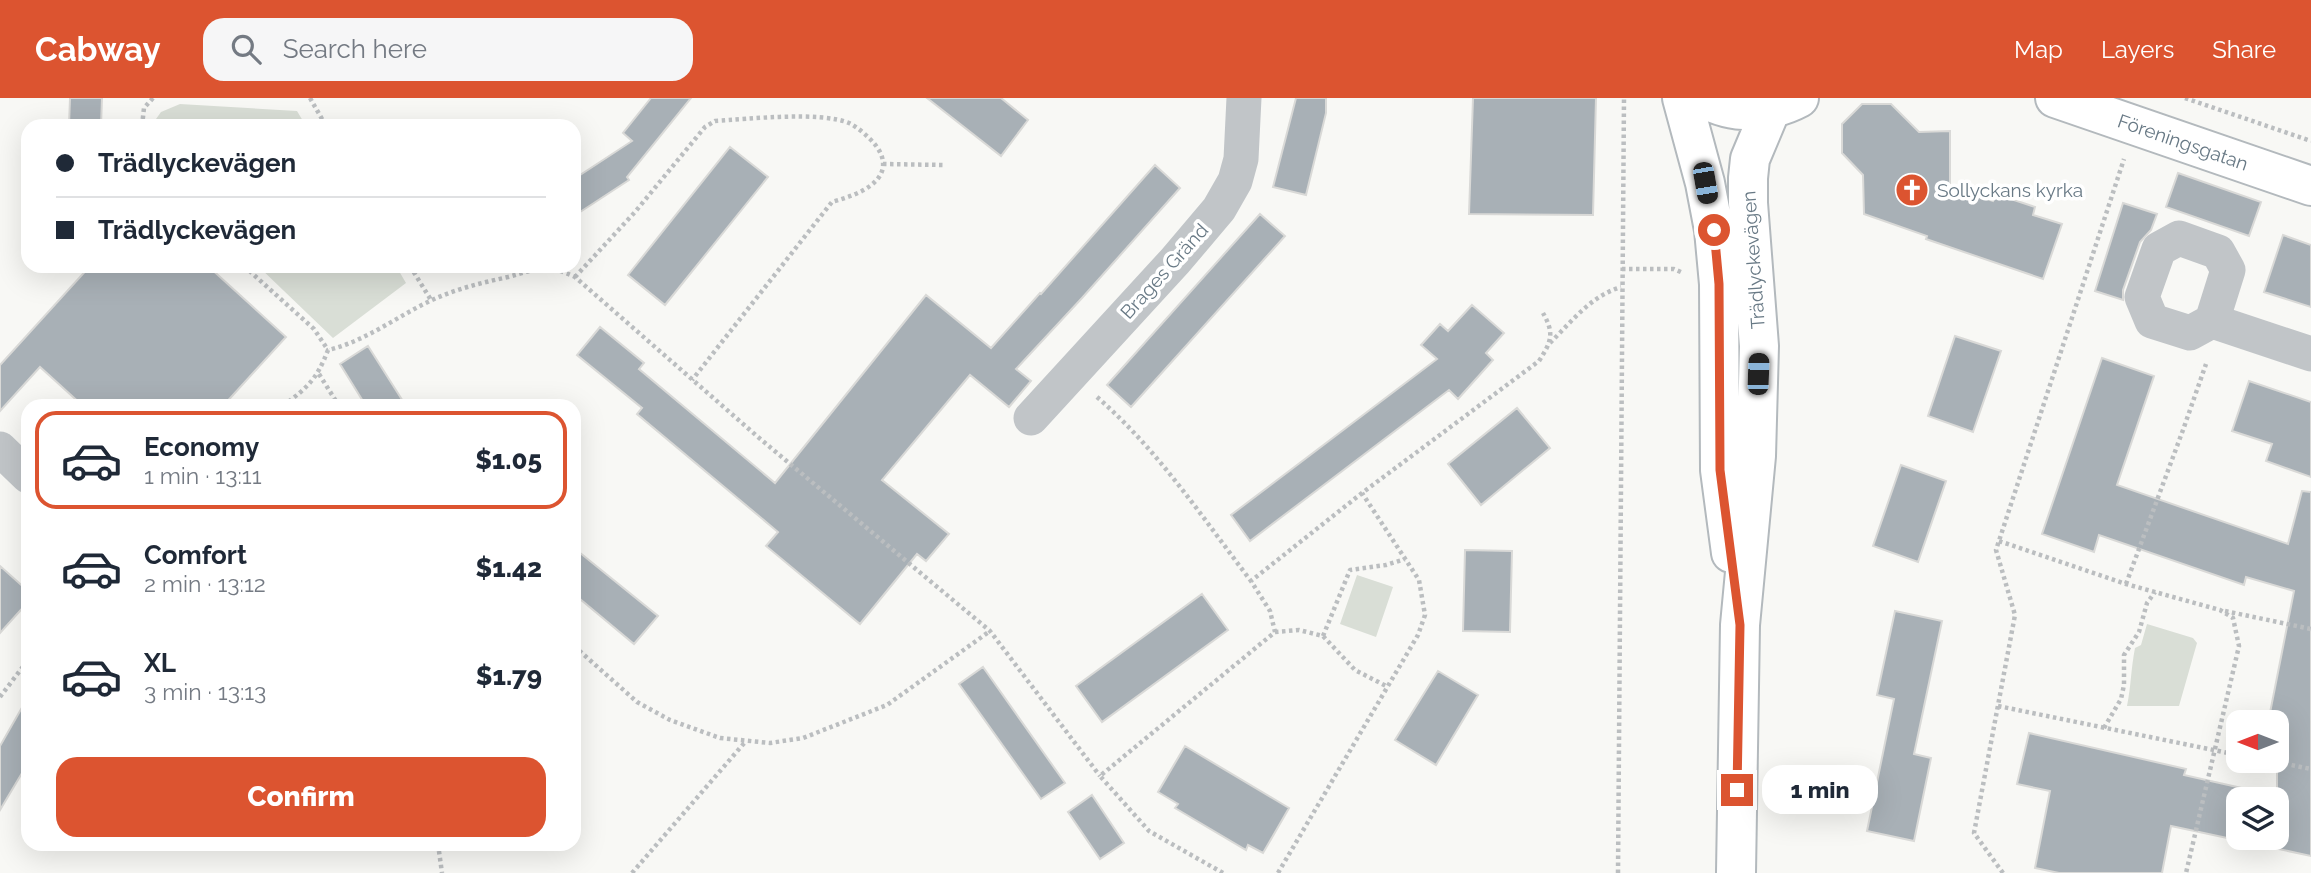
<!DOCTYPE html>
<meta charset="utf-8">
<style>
:root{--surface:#fff;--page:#f6f6f7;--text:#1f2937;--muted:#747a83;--line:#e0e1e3;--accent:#dc5430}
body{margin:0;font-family:Raleway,sans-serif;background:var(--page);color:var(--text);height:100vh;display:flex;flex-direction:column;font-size:26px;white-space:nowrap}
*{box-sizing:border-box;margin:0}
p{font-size:23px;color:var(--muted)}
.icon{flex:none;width:38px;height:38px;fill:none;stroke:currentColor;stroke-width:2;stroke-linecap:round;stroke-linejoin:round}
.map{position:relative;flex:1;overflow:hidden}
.details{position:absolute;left:21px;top:301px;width:560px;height:452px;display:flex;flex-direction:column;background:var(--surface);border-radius:21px;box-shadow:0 7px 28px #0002}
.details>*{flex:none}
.hud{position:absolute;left:21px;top:21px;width:560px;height:154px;border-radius:21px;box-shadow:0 7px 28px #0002;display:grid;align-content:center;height:154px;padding:0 35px;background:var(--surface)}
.needle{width:46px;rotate:270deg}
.controls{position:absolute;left:2226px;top:612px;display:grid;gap:14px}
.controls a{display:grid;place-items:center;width:63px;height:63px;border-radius:14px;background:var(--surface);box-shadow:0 7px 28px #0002;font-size:35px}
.end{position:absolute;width:32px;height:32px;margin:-16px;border:9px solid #dc5430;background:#fff;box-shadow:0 0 0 4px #fff}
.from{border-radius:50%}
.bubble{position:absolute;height:49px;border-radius:21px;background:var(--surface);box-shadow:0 7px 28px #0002;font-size:23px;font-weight:800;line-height:49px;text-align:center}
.car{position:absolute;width:21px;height:42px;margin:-21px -10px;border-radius:9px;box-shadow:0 0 5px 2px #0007;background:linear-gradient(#222 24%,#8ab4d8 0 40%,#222 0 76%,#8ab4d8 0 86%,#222 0)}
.hud b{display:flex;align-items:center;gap:24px;height:66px;font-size:26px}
.hud b+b{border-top:2px solid var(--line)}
.hud i{width:18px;height:18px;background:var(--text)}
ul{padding:12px 0 0;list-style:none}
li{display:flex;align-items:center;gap:21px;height:98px;margin:0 14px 10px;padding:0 21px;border:4px solid transparent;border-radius:21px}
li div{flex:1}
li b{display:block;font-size:26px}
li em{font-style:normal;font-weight:800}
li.active{border-color:var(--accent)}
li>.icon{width:63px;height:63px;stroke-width:1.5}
.button{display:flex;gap:14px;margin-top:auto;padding:14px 35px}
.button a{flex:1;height:80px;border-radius:21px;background:var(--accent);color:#fff;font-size:28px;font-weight:800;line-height:80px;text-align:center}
header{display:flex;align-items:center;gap:42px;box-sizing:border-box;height:98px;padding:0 35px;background:var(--accent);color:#fff}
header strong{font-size:33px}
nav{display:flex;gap:38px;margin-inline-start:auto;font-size:24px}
.search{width:490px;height:63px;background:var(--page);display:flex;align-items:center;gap:18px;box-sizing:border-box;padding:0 24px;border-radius:21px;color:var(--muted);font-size:26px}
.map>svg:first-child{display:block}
.green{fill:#d9ded6}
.building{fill:#a8b0b6;stroke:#d9d9d7;stroke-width:2;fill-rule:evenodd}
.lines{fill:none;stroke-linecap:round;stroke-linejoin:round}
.secondary-casing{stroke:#b3b9bd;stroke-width:42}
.path{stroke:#bbbec0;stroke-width:4.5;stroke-dasharray:3.5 3.5;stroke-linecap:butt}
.street{stroke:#c1c5c8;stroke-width:35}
.secondary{stroke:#fff;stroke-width:38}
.route{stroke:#dc5430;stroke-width:9}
.labels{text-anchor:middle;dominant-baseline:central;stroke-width:7;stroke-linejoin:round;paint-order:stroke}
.street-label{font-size:19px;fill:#687985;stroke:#fff}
.poi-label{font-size:19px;fill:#687985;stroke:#fff;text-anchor:start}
</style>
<header>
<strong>Cabway</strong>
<div class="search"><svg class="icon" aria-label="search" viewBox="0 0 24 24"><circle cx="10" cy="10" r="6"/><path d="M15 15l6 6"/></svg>Search here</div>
<nav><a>Map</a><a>Layers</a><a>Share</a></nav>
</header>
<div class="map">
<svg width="2311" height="775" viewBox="0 0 2311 775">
<rect width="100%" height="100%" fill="#f8f8f5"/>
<!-- green -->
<path class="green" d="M 180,6 L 297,13 L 306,28 L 151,28 L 161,14 Z
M 258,168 L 396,168 L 406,185 L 333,240 Z
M 1357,477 L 1393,489 L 1376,539 L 1340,526 Z
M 2147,526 L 2193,540 L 2197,545 L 2179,608 L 2127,608 C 2131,588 2131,570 2135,550 L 2141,547 Z"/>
<!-- building -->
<path class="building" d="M 70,0 L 102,0 L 101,28 L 69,28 Z
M 651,0 L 691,0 L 627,79 L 629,82 L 574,118 L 574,81 L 632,43 L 623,35 Z
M 927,0 L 1001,0 L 1028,22 L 1001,58 Z
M 1296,0 L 1326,0 L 1326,15 L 1306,97 L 1273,89 Z
M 1473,0 L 1596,0 L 1593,117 L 1469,116 Z
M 1862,6 L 1891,6 L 1919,34 L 1950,33 L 1950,88 L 1993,103 L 1996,96 L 2035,109 L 2033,117 L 2062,126 L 2043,181 L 1926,141 L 1927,138 L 1864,116 L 1863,77 L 1842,55 L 1842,26 Z
M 730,49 L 768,79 L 665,207 L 628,177 Z
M 1155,67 L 1180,90 L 1082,200 L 1016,271 L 1031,283 L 1009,309 L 970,277 L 882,382 L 949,436 L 926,463 L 917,456 L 860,526 L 766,448 L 778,434 L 637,316 L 642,310 L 577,257 L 600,229 L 644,265 L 639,271 L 775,385 L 926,197 L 991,250 L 1040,195 L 1041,196 Z
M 2178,75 L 2261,104 L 2249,138 L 2166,109 Z
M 2123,105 L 2157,116 L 2151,132 L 2140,144 L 2123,192 L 2123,202 L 2095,193 Z
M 1260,116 L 1285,138 L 1131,309 L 1107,287 Z
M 2283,137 L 2311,147 L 2311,209 L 2264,194 Z
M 90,168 L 208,168 L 286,239 L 223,308 L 83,308 L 40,269 L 0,313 L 0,267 Z
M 1472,207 L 1504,235 L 1486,255 L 1493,262 L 1458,301 L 1449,292 L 1250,443 L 1231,417 L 1437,261 L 1421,247 L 1440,226 L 1448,233 Z
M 1955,238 L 2001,253 L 1973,334 L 1928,318 Z
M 368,248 L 406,308 L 366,308 L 340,266 Z
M 2102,260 L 2154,278 L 2117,387 L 2288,446 L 2302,393 L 2311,394 L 2311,758 L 2171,728 L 2162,775 L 2059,775 L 2035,770 L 2050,693 L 2017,686 L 2029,635 L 2186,671 L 2184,677 L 2277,698 L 2277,625 L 2268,625 L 2294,493 L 2246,479 L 2244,487 L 2099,437 L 2094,454 L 2042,436 ZM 2238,702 L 2277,702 L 2277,740 L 2238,740 Z
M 2249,283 L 2311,304 L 2311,379 L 2266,363 L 2272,346 L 2232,333 Z
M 1517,310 L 1550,350 L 1481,407 L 1448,366 Z
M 1901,367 L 1946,383 L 1918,464 L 1873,448 Z
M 574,450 L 658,518 L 634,546 L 574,496 Z
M 1465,452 L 1512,453 L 1510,534 L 1463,533 Z
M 0,468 L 28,493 L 28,504 L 0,535 Z
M 1202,496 L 1228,532 L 1102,624 L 1076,588 Z
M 1895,513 L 1942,523 L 1914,656 L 1931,660 L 1914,743 L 1867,733 L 1894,601 L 1877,597 Z
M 983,569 L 1065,685 L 1041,701 L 959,586 Z
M 1438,573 L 1478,597 L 1436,667 L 1395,642 Z
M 28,599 L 28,665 L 0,712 L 0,648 Z
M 1185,648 L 1289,710 L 1263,755 L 1248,747 L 1246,752 L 1175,710 L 1178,706 L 1158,694 Z
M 1092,697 L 1124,745 L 1100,761 L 1068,714 Z"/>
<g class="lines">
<defs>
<path id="secondary" d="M 1682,0 L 1705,85 L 1714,132 L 1719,186 L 1720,372 L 1731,455
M 1703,0 C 1733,17 1769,16 1799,0
M 2055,0 L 2311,88
M 1736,775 L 1740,527 L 1756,358 L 1759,248 L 1748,105 L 1748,80 L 1750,61 L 1771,11"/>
</defs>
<!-- secondary casing -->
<use href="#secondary" class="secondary-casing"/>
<!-- path -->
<path class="path" d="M 310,0 L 326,28
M 2185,0 L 2311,43
M 142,28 L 144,10 L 153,0
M 883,66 L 944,67
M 244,168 L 314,231 L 328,252
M 410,168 L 431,202
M 1622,171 L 1674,171 L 1683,175
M 575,179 L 635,114 L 705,29 L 715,23 C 748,21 820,13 849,25 C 857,29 864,35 870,41 C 878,49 884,58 883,69 C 880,90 849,99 832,104 L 692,282
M 1550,245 C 1572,223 1591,198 1621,189
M 319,276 L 339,308
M 1097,299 C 1158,352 1202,419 1251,483
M 283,308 C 308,289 317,281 328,252 C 366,243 396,219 430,203 C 455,191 481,185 508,179 C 537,171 546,165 575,179 L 758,339 L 990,533 L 1100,678
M 1999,443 L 2126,486 L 2220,512 L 2233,520 L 2239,548 L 2186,775
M 2126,486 L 2183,332 L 2206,266
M 2225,513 L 2311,531
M 1275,534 L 1299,532 L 1323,538 L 1355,572 L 1388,589
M 1323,538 L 1350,472 L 1386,467 L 1405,461
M 574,548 L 637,604 L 670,622 L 720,640 L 770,645 L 803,640 L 887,607 L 990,533
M 0,599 L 28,562
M 1998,608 L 2238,657
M 2104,630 L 2121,601 L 2124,587 L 2124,557 L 2139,534 L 2147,505 L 2155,494
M 2271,663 L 2311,671
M 438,746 L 442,775
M 632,775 L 746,643
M 1223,775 L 1149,733 L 1100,678 L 1275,534 L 1270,513 L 1251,483 L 1362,395 L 1539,263 C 1551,244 1555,236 1543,215
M 1278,775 L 1418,537 L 1425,517 L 1419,482 L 1362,395
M 1618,775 L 1624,0
M 2003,775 L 1974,735 L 2015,517 L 1996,452 L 2124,61"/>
<!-- street -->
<path class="street" d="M 2212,223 L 2228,172 L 2218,154 L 2179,140 L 2159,151 L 2142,199 L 2152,223 L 2190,235 L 2212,223 L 2311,256
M 1031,320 L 1175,163 L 1219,111 L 1235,83 L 1241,61 L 1244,0
M 0,351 L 28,378"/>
<!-- secondary -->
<use href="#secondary" class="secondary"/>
</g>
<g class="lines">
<!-- route -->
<path class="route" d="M 1714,132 L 1719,186 L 1720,372 L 1740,527 L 1737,692"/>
</g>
<!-- icons -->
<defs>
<symbol id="church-disc" viewBox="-11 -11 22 22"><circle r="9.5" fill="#dc5430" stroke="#fff"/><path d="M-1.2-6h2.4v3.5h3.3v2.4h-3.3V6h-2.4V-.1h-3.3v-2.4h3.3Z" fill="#fff"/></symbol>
</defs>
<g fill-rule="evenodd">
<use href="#church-disc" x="1893" y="73" width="38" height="38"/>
</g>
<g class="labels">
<!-- street labels -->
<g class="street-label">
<text transform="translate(2183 44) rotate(19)">Föreningsgatan</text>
<text transform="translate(1753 162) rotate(-94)">Trädlyckevägen</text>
<text transform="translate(1164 173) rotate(-48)">Brages Gränd</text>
</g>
<!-- poi labels -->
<g class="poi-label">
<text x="1937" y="92">Sollyckans kyrka</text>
</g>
</g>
</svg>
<div class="controls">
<a><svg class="needle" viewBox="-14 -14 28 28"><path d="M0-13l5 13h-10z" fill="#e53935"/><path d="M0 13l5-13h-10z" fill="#747a83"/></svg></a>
<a><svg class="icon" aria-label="layers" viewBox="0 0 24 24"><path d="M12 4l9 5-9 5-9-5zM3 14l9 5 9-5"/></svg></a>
</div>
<i class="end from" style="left:1714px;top:132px"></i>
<i class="end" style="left:1737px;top:692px"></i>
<div class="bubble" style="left:1762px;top:667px;width:116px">1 min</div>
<i class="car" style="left:1705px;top:85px;rotate:170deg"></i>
<i class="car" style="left:1758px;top:276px;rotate:2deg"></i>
<div class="hud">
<b><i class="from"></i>Trädlyckevägen</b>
<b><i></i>Trädlyckevägen</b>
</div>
<section class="details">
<ul>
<li class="active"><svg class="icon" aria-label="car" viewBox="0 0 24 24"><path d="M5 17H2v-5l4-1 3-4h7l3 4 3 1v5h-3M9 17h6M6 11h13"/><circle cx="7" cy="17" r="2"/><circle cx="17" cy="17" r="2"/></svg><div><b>Economy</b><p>1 min · 13:11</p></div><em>$1.05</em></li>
<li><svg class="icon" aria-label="car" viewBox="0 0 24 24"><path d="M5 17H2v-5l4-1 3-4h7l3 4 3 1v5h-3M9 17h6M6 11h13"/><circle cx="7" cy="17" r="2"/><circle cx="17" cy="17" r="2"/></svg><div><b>Comfort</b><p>2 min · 13:12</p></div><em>$1.42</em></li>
<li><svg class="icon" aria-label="car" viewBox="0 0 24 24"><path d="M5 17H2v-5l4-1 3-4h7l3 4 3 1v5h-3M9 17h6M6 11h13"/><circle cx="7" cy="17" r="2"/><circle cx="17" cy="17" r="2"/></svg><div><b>XL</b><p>3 min · 13:13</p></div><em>$1.79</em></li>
</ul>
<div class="button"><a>Confirm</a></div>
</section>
</div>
